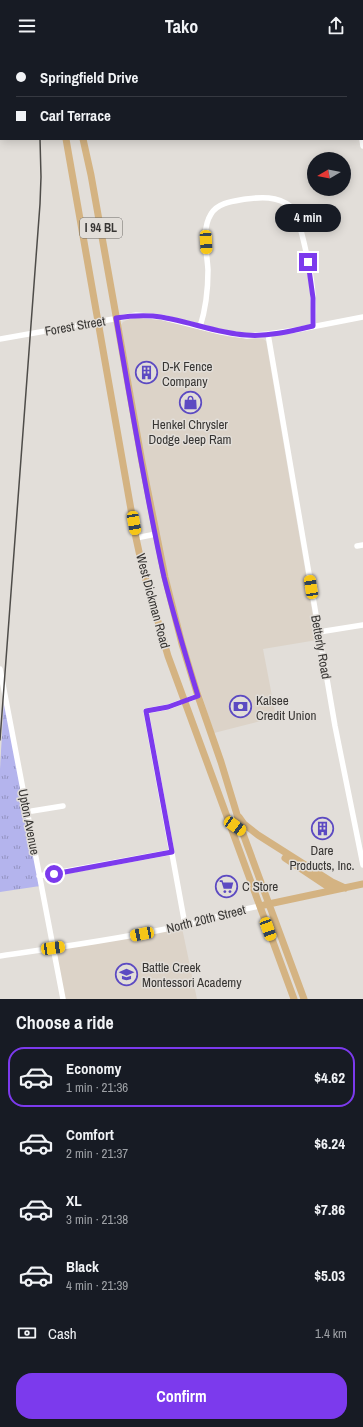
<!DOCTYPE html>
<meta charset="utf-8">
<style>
:root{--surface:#171b24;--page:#242831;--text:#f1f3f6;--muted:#9ea1a6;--line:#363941;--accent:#7c3aed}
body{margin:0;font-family:"Archivo Narrow",sans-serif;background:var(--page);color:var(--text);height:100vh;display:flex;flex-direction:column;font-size:15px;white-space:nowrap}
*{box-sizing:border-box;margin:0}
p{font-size:13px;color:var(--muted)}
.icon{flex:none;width:22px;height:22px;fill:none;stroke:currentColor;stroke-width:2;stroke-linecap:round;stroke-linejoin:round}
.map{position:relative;height:947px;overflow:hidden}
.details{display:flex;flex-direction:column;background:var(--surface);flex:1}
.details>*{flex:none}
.banner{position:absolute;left:0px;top:0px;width:363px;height:88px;box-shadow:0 2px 10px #0003;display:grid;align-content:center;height:88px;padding:0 16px;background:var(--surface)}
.needle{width:26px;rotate:260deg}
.fabs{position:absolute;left:307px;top:100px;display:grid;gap:8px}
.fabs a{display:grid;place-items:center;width:44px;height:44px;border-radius:50%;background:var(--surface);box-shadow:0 2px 10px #0003;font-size:20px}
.end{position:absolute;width:18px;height:18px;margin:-9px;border:5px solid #7c3aed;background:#fff;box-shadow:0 0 0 2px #fff}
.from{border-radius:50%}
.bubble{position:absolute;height:28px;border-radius:14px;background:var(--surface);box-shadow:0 2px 10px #0003;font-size:13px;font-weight:800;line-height:28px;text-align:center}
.car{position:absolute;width:12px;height:24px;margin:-12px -6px;border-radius:5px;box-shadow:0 0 3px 1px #0007;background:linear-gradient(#f5c518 24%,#345 0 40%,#f5c518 0 76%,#345 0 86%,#f5c518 0)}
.banner b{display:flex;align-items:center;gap:14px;height:38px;font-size:15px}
.banner b+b{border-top:1px solid var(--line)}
.banner i{width:10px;height:10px;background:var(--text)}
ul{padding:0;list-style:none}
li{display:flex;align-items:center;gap:12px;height:60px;margin:0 8px 6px;padding:0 8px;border:2px solid transparent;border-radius:16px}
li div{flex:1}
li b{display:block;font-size:15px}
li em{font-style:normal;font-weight:800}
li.current{border-color:var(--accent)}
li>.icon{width:36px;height:36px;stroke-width:1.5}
h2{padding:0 16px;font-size:18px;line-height:48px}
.pay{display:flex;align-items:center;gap:10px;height:44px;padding:0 16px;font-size:15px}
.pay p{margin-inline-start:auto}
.primary-button{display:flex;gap:8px;margin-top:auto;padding:8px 16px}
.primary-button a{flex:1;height:46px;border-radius:16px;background:var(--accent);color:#fff;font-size:16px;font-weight:800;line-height:46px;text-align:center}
header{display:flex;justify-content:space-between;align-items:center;height:52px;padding:0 16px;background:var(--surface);font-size:18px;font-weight:800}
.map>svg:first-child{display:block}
.built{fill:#dcd3c8}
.park{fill:url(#park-tufts)}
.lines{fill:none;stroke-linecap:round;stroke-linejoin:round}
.minor{stroke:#fff;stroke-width:5.5}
.major{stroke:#d4b382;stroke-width:7}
.rail{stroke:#4e4c49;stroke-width:1.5}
.route{stroke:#7c3aed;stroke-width:5}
.labels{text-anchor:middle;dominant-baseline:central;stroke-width:3;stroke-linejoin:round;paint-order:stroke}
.shield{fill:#e2ded9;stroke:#6a6865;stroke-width:1}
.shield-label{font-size:12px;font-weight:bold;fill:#373533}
.street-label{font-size:13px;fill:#373533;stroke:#e2ded9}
.poi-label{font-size:13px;fill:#373533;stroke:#e2ded9;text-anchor:start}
</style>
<header><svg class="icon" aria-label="menu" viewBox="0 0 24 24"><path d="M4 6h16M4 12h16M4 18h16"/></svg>Tako<svg class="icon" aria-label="share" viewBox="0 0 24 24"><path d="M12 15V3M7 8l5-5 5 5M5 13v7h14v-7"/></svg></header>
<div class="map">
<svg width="363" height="947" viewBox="0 0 363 947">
<defs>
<pattern id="park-tufts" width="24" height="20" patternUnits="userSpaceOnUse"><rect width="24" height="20" fill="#b4b4ed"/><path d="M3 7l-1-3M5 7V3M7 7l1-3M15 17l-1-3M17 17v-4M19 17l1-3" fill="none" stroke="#9393c1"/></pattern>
</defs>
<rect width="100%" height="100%" fill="#e2ded9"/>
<!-- built -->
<path class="built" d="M 144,266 L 161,268 L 230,285 L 263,287 L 266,289 L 317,588 L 263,597 L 276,665 L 214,681 L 184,588 L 156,473 L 121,273 L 123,270 L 129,267 Z
M 182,876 L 197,947 L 65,947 L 56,898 Z"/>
<!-- park -->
<path class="park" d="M 4,647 L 40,834 L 0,840 L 0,717 Z"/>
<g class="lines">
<!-- minor -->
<path class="minor" d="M 345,0 L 345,1
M 21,1 L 21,0
M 362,28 L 363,28
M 0,40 L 1,38
M 362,87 L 363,94
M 200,275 C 206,256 208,238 208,218 C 207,200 201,178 211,162 C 218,150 235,149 246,147 C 261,145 277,144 290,154 C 301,163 313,231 313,247 C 314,256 313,265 313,274
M 268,282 L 335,674 L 363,813
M 0,287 L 136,263 L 161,265 L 221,280 L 247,284 L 268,282 L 296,278 L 363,265
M 136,486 L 156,482
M 357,494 L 363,493
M 319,580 L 363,573
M 0,617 L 63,947
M 26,760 L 63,754
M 39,824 L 172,800
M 185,873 L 146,659 L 168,655 L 198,644
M 0,904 C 60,895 121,887 180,874 C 207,868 233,859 260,854"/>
<!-- major -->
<path class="major" d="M 48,0 L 48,1
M 56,0 L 57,1
M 66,87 L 136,486 L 143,518 L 168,604 L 294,947
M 83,87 L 91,123 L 142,410 L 165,525 L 182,592 L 198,644 L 221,710 L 242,779 L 304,947
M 239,765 L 244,772 L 258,783 L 332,830 L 345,836
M 285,806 L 333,838
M 264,853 L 363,832"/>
<!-- rail -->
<path class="rail" d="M 28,0 L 28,1
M 0,688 L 40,152 L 41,125 L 40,87"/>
</g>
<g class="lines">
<!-- route -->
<path class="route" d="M 54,822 L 172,800 L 146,659 L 168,655 L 198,644 C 186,605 174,565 164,525 C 145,439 131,352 116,266 C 128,264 140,263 153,264 C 184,267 214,281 246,283 C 268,285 292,279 313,274 L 313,246 L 308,210"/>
</g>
<!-- icons -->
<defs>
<symbol id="building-ring" viewBox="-11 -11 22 22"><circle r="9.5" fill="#e2ded9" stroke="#5c4ac2" stroke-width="1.5"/><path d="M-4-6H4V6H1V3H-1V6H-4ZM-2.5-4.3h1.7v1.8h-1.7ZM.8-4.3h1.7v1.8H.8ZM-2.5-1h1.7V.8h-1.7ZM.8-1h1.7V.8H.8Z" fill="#5c4ac2"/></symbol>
<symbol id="shop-ring" viewBox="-11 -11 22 22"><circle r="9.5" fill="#e2ded9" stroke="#5c4ac2" stroke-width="1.5"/><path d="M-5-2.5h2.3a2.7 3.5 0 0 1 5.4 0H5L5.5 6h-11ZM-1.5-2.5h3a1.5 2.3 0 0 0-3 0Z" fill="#5c4ac2"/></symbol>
<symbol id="bank-ring" viewBox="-11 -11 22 22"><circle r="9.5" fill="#e2ded9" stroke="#5c4ac2" stroke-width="1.5"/><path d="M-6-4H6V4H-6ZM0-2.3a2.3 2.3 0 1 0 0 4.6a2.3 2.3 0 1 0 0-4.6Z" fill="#5c4ac2"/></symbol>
<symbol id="supermarket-ring" viewBox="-11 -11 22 22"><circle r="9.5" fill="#e2ded9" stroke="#5c4ac2" stroke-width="1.5"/><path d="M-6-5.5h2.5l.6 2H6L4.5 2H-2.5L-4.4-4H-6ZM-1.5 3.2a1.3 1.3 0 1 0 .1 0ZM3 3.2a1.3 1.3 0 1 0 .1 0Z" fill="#5c4ac2"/></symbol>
<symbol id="school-ring" viewBox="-11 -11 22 22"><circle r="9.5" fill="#e2ded9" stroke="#5c4ac2" stroke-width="1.5"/><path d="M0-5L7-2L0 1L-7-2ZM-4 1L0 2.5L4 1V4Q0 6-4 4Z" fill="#5c4ac2"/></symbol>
</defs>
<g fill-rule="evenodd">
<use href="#building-ring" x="134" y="308" width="25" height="25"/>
<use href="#shop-ring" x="178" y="338" width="25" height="25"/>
<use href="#bank-ring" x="228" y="642" width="25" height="25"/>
<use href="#building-ring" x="310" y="764" width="25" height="25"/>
<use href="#supermarket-ring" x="214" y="822" width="25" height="25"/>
<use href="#school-ring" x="114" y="910" width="25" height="25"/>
</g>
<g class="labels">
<!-- shield labels -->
<rect class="shield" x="80" y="166" width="42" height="20" rx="3"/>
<g class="shield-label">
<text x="101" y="176">I 94 BL</text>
</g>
<!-- street labels -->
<g class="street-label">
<text transform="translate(75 274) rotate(-10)">Forest Street</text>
<text transform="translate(153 549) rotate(75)">West Dickman Road</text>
<text transform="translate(321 595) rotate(80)">Betterly Road</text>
<text transform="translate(29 770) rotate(79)">Upton Avenue</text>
<text transform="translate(206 867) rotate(-14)">North 20th Street</text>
</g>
<!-- poi labels -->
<g class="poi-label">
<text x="162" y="314">D-K Fence<tspan x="162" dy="15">Company</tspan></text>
<text x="190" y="372" text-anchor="middle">Henkel Chrysler<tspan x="190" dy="15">Dodge Jeep Ram</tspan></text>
<text x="256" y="648">Kalsee<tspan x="256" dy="15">Credit Union</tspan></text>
<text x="322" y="798" text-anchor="middle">Dare<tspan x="322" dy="15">Products, Inc.</tspan></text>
<text x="242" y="834">C Store</text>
<text x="142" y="915">Battle Creek<tspan x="142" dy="15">Montessori Academy</tspan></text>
</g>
</g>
</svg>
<div class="fabs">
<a><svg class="needle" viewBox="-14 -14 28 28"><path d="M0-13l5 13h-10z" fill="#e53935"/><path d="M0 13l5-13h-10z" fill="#9ea1a6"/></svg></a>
</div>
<i class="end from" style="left:54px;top:822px"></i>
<i class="end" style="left:308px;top:210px"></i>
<div class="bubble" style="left:275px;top:152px;width:66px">4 min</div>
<i class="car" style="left:206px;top:190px;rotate:177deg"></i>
<i class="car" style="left:134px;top:471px;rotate:170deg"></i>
<i class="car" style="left:311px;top:535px;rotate:351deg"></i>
<i class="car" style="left:235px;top:774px;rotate:125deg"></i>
<i class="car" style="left:268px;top:877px;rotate:160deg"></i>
<i class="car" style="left:142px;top:882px;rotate:259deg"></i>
<i class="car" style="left:53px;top:896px;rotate:82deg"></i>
<div class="banner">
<b><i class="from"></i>Springfield Drive</b>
<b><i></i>Carl Terrace</b>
</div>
</div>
<section class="details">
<h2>Choose a ride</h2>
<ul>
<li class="current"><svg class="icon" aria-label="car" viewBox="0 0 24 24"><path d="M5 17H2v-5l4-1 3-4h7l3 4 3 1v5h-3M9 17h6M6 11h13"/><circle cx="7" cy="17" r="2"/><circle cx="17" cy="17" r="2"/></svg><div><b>Economy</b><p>1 min · 21:36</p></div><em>$4.62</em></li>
<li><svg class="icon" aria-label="car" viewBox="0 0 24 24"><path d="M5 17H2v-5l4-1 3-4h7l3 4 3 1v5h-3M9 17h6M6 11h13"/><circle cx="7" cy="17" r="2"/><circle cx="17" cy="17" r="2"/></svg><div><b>Comfort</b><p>2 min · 21:37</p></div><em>$6.24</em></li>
<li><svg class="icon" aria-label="car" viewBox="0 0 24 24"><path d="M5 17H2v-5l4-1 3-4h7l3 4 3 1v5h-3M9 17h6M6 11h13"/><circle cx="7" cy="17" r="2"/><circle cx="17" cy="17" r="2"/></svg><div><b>XL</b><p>3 min · 21:38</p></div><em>$7.86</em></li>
<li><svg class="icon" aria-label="car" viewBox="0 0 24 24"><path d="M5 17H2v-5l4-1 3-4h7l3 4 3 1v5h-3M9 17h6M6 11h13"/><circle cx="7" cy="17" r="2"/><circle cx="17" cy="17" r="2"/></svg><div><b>Black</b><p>4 min · 21:39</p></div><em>$5.03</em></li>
</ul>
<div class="pay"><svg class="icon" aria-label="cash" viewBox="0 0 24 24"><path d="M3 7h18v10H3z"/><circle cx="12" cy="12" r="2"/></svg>Cash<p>1.4 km</p></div>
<div class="primary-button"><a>Confirm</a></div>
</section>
